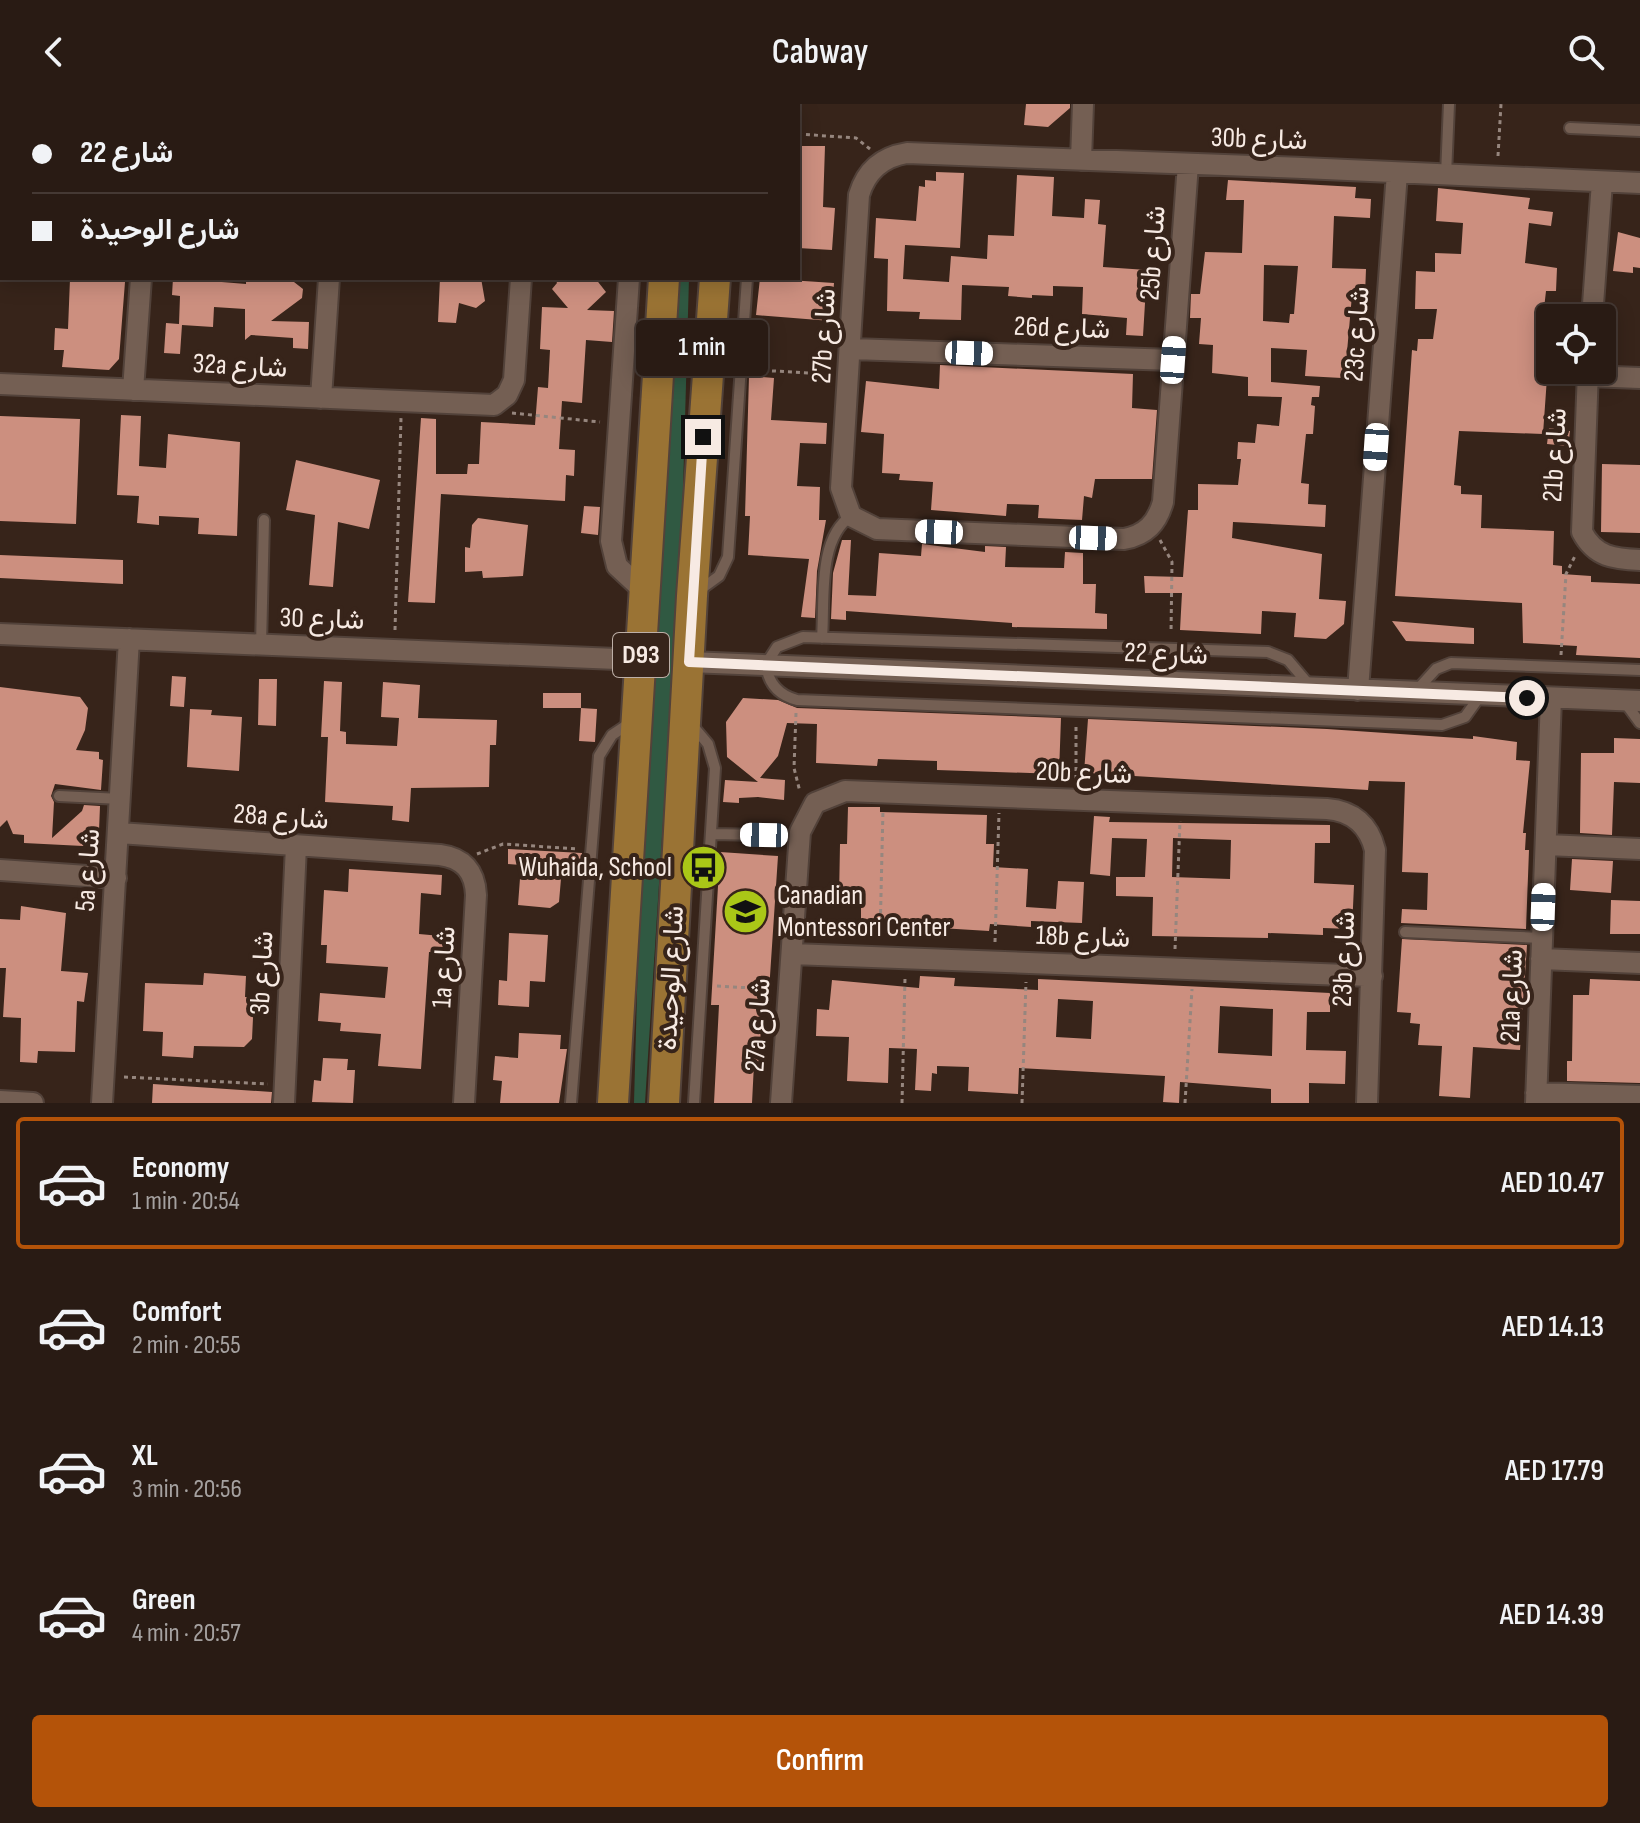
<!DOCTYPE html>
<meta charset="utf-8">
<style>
:root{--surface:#291b14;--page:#31241d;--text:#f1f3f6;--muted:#a5a1a0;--line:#453934;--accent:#b45309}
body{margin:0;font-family:"Sofia Sans Condensed",Vazirmatn,sans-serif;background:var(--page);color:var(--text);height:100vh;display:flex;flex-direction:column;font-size:30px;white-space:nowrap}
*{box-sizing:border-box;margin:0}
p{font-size:26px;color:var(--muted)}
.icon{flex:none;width:44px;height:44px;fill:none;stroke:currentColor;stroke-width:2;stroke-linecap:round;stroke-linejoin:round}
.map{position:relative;height:999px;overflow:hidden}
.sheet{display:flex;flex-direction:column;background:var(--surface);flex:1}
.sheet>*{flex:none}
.hud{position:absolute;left:0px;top:0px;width:800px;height:176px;box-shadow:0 4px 20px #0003,0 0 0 2px var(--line);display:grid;align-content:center;height:176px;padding:0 32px;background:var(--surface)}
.buttons{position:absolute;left:1536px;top:200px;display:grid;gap:16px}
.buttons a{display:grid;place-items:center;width:80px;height:80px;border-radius:8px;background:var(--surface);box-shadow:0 4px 20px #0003,0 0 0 2px var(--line);font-size:40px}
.end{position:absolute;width:36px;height:36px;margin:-18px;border:10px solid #f7eae3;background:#111;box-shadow:0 0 0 4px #111}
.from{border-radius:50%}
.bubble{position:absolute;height:56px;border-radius:8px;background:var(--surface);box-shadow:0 4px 20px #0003,0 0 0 2px var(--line);font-size:26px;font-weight:600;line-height:56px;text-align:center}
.car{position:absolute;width:24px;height:48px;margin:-24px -12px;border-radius:10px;box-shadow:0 0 6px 2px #0007;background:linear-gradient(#fff 24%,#345 0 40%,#fff 0 76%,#345 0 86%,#fff 0)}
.hud b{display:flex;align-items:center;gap:28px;height:76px;font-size:30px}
.hud b+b{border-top:2px solid var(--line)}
.hud i{width:20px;height:20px;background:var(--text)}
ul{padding:14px 0 0;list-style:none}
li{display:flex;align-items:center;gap:24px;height:132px;margin:0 16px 12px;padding:0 16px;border:4px solid transparent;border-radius:8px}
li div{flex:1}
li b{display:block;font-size:30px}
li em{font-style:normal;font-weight:600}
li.current{border-color:var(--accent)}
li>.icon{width:72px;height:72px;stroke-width:1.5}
.action{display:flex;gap:16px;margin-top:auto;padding:16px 32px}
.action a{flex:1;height:92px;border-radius:8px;background:var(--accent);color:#fff;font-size:32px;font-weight:600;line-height:92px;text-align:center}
header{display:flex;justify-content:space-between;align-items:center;height:104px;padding:0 32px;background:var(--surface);font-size:36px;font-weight:600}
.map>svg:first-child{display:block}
.green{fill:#305942}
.building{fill:#cc8f7f;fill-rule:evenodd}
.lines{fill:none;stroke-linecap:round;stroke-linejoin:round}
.lane-casing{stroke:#52423a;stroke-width:14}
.street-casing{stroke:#52423a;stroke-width:24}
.primary-casing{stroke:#52423a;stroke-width:34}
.path{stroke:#96867e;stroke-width:3;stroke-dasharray:4 4;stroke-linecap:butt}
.lane{stroke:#745f53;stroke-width:10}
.street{stroke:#745f53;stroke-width:20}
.primary{stroke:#9a7334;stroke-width:30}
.route{stroke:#f7eae3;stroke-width:10}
.labels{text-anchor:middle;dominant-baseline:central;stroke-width:8;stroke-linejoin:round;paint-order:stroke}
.shield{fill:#37241a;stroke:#bdafa7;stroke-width:2}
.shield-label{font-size:26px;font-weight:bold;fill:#f7eae3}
.street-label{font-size:28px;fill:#f7eae3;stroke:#37241a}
.poi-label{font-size:28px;fill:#f7eae3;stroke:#37241a;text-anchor:end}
</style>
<header><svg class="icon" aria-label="back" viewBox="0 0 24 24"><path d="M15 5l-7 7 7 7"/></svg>Cabway<svg class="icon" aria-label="search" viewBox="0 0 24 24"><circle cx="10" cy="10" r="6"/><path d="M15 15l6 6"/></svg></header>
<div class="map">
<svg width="1640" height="999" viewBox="0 0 1640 999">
<rect width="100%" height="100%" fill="#37241a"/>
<!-- green -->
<path class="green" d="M 678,174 L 689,174 L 682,421 L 645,999 L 634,999 L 641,743 Z"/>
<!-- building -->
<path class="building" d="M 1026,0 L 1070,0 L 1070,4 L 1048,23 L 1024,21 Z
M 798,42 L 825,42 L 823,103 L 835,104 L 832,146 L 798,144 Z
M 936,68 L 964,69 L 960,144 L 905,141 L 903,175 L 949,178 L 951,152 L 987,155 L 988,131 L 1014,132 L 1017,71 L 1054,73 L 1052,112 L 1084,114 L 1085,95 L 1100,96 L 1098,120 L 1106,121 L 1103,163 L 1147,166 L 1143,232 L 1126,231 L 1127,214 L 1082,210 L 1083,183 L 1053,182 L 1053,192 L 1032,191 L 1032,194 L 1008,192 L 1009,183 L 962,181 L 961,216 L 919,215 L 920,208 L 887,207 L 888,155 L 874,154 L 876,114 L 916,117 L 919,82 L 925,83 L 925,76 L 936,77 Z
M 1228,76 L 1356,83 L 1355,94 L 1371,95 L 1370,114 L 1334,112 L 1332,164 L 1366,165 L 1365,191 L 1352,191 L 1347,248 L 1361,249 L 1360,275 L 1305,272 L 1307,246 L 1271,244 L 1271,278 L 1320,282 L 1319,293 L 1312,293 L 1311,301 L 1315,302 L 1313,330 L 1306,330 L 1301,379 L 1309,380 L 1308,400 L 1326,401 L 1325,423 L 1233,418 L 1232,434 L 1322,450 L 1319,495 L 1346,497 L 1344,520 L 1326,535 L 1294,533 L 1296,509 L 1262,507 L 1261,530 L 1180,526 L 1182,489 L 1145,489 L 1144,472 L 1183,473 L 1188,406 L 1198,406 L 1198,380 L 1238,381 L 1241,355 L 1237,355 L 1238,338 L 1255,339 L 1257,320 L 1279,322 L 1282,293 L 1248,292 L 1248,273 L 1212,269 L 1213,241 L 1199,240 L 1201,214 L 1190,214 L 1191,190 L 1200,190 L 1205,148 L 1242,149 L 1244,96 L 1226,96 ZM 1264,161 L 1298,162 L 1294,210 L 1290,210 L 1289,219 L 1263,217 Z
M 1438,84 L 1530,94 L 1528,105 L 1553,108 L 1551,122 L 1529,119 L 1525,159 L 1557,164 L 1556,187 L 1546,187 L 1541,231 L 1550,231 L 1543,330 L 1459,327 L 1454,381 L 1461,382 L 1461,390 L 1482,391 L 1481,424 L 1554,427 L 1553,461 L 1562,462 L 1562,470 L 1591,472 L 1591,478 L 1640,480 L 1640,554 L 1576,551 L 1577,542 L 1523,539 L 1522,499 L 1395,492 L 1412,246 L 1417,247 L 1418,235 L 1433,235 L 1437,205 L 1415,205 L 1416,167 L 1435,168 L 1435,149 L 1461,150 L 1463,119 L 1436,117 Z
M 1618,128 L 1640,134 L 1640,164 L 1633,163 L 1633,169 L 1613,167 Z
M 173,174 L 246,180 L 246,176 L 267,174 L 294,178 L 303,185 L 302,194 L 271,217 L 309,218 L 308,245 L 293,244 L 293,234 L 251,231 L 245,236 L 245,205 L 214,203 L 213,223 L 182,221 L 180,250 L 164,249 L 166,219 L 179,220 L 180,192 L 172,191 Z
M 440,174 L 481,174 L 485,197 L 476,204 L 459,199 L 456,219 L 438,218 Z
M 555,174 L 595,174 L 606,188 L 587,206 L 614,207 L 612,238 L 586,236 L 582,299 L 562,297 L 559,345 L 575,346 L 574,372 L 566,371 L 565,397 L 441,390 L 435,499 L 408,498 L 421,314 L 436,315 L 436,370 L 467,370 L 468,360 L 479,360 L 481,318 L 535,321 L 538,283 L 548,284 L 550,246 L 540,245 L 542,203 L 568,204 L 552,185 L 557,179 Z
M 760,174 L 834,179 L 831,217 L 756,211 Z
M 70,175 L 125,178 L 119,255 L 109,266 L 62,263 L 64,246 L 54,246 L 55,224 L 68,225 Z
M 940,261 L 1133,270 L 1132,304 L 1157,306 L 1152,375 L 1095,375 L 1092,394 L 1084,392 L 1082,416 L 1038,414 L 1039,401 L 1007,400 L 1006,412 L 931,406 L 933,378 L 899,376 L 900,370 L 882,369 L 884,330 L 861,328 L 866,277 L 939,285 Z
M 749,272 L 774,274 L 771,316 L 827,319 L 826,340 L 800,339 L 797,382 L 820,383 L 819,416 L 826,416 L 817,467 L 815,514 L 801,513 L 809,455 L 748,451 L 750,412 L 745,412 Z
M 121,311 L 141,312 L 139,362 L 166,364 L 168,330 L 240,338 L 237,432 L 198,430 L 199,414 L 159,412 L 159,421 L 137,419 L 139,392 L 117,391 Z
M 0,312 L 80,315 L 76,420 L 0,417 Z
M 1549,324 L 1570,327 L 1568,342 L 1547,340 Z
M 296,356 L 380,376 L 369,425 L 338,418 L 333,483 L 309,481 L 315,411 L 286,406 Z
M 1602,360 L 1640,361 L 1640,429 L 1601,428 Z
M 584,402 L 600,403 L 598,431 L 581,429 Z
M 478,414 L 528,421 L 523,472 L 483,474 L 482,467 L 465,468 L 465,443 L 470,444 L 472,421 Z
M 842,436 L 851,436 L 848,491 L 876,492 L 879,449 L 921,452 L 922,440 L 985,448 L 985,442 L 1006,443 L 1005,463 L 1064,464 L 1065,448 L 1083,449 L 1083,480 L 1096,480 L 1095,509 L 1107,510 L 1107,525 L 1012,523 L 1012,519 L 846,507 L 846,516 L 831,515 L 833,469 Z
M 0,451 L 123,456 L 123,480 L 0,474 Z
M 1392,517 L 1474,524 L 1474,540 L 1406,537 Z
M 172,572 L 186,573 L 184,603 L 170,602 Z
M 259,575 L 277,575 L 276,622 L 258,621 Z
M 324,577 L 342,578 L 340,627 L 346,628 L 346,640 L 397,642 L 399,614 L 381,613 L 383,578 L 420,581 L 418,614 L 497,616 L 496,641 L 490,641 L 489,683 L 411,684 L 409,718 L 392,716 L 393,702 L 325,698 L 328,633 L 321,633 Z
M 0,583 L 80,593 L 88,604 L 85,626 L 76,646 L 99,648 L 99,655 L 103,656 L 101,686 L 55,680 L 51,692 L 54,698 L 52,734 L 82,707 L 84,701 L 100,702 L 99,727 L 83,742 L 24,739 L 24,731 L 13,730 L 7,716 L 0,723 Z
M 543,589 L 581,589 L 581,604 L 543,604 Z
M 743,594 L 778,596 L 797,604 L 1061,614 L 1059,670 L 937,666 L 937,657 L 878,655 L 877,662 L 816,659 L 817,620 L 787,619 L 778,652 L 760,674 L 785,676 L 784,696 L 758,693 L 739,694 L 739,699 L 723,698 L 725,676 L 758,678 L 727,653 L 726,618 Z
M 581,604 L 597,605 L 595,638 L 579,637 Z
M 190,605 L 212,606 L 211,611 L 242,613 L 239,667 L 187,663 Z
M 1088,615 L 1327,625 L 1473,635 L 1473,632 L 1517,638 L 1516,656 L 1530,657 L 1523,729 L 1526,729 L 1525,746 L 1529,746 L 1526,825 L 1401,819 L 1402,805 L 1427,806 L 1428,769 L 1402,768 L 1405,678 L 1369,677 L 1368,686 L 1084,669 Z
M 1614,634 L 1640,635 L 1640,679 L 1614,678 L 1612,731 L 1580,729 L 1581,649 L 1614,649 Z
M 848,703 L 880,703 L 880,708 L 987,711 L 986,740 L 994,740 L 993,763 L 1028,765 L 1026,803 L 1056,805 L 1058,777 L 1084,778 L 1082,819 L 1031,817 L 1031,823 L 990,820 L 989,827 L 891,821 L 891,816 L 861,816 L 861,794 L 839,794 L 840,740 L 847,740 Z
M 1094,712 L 1110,713 L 1109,718 L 1330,721 L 1330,739 L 1315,739 L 1314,779 L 1354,781 L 1352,825 L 1323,824 L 1323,831 L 1268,829 L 1268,834 L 1152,832 L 1153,793 L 1116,792 L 1116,773 L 1145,773 L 1147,735 L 1112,734 L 1110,772 L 1090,770 ZM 1173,734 L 1231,736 L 1230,775 L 1172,773 Z
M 508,745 L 582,749 L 582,764 L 562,763 L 559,798 L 550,804 L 518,801 L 521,761 L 508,760 Z
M 720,748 L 778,752 L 768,902 L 762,902 L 759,961 L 754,960 L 752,999 L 714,999 L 719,901 L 711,901 Z
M 1572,755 L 1613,757 L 1611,789 L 1570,786 Z
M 349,765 L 442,771 L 441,791 L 421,789 L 419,830 L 452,833 L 451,849 L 429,848 L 421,965 L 378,962 L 381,930 L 340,927 L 341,919 L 318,917 L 320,889 L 385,894 L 388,863 L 326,859 L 327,841 L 321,841 L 324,786 L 348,788 Z
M 1611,796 L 1640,797 L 1640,830 L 1610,830 Z
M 21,802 L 66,809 L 61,867 L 88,869 L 84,898 L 77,897 L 75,948 L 38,947 L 37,959 L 20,958 L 21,914 L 3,913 L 6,864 L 0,864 L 0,815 L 20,816 Z
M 509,829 L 548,831 L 545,878 L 530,877 L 529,903 L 498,901 L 499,876 L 507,877 Z
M 1402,835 L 1527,841 L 1520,946 L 1473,943 L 1470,994 L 1439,992 L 1442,942 L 1418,941 L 1420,920 L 1410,919 L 1411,909 L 1397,908 Z
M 204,869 L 246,872 L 245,893 L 254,893 L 252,935 L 244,943 L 194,942 L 193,954 L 162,952 L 163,928 L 143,927 L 145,879 L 203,881 Z
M 920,872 L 955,874 L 954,882 L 1038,886 L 1038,875 L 1330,889 L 1330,908 L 1307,908 L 1306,946 L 1346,947 L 1345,980 L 1309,979 L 1309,999 L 1271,999 L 1271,985 L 1180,978 L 1179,999 L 1163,998 L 1165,972 L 1019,964 L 1018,990 L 968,987 L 969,963 L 937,962 L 937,970 L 932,969 L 931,987 L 915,986 L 917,945 L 889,944 L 888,979 L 847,977 L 849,933 L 816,932 L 817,905 L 829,906 L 832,876 L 919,884 ZM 1058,895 L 1093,897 L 1091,935 L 1056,933 ZM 1220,902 L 1273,905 L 1272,952 L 1218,949 Z
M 1590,875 L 1640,877 L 1640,979 L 1567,977 L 1567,957 L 1572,957 L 1573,891 L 1589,891 Z
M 519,929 L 561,931 L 560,945 L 567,945 L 559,999 L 500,999 L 502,977 L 493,976 L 495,952 L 518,954 Z
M 323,954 L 348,955 L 347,966 L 355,966 L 353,999 L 312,998 L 314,976 L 321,977 Z
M 153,980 L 272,988 L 271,999 L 152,999 Z"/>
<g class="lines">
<defs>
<path id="lane" d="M 762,2 L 764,0
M 1570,24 L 1640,27
M 1446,71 L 1449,0
M 697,488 L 719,472 L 728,453 L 747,174
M 822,534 C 825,497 817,435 851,412
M 261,541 L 264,416
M 1310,582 L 1288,556 L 1268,548 L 803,533 L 777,543 L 766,560 C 768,579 778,591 797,596 L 1442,621 L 1465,613 L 1480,592
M 1417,586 L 1436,565 L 1451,559 L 1640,566
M 1624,597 L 1640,619
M 692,621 L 708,640 L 715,664 L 694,999
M 59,692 L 121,695
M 712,730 L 764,731
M 1405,828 L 1542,834
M 571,999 L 599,652 L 612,631 L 630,619"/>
<path id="street" d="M 153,2 L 153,0
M 340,2 L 340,0
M 534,2 L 534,0
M 640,2 L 640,0
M 1081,56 L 1083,0
M 1188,60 L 1163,398 C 1157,419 1146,431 1124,435 L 877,425 L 851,412 L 841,384 L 859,91 C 866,67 882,53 907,49 C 1151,58 1396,67 1640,79
M 629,174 L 611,437 L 617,462 L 645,488
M 1592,214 L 1602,78
M 852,245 L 1173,256
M 1588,266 L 1582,428 C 1595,453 1614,455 1640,456
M 1588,272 L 1640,274
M 0,280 L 494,301 L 507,291 L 514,276 L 521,174
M 133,286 L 141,174
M 321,294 L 329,174
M 0,530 L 641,556
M 689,558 L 1640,597
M 1358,586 L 1397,69
M 119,729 L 440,751 C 463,754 475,767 476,791 L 464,999
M 1546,741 L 1640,745
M 0,766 L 116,774
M 792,850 L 1372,872
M 1541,855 L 1640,859
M 1536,989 L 1640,992
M 0,997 L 33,999
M 102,999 L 129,535
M 284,999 L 296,742
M 781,999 L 800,728 L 815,699 L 845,687 L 1327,705 C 1353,707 1369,721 1375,746 L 1367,999
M 1536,999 L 1551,594"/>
<path id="primary" d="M 674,2 L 674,0
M 727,2 L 727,0
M 613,999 L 664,174
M 664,999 L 692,492 L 715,174"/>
</defs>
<!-- lane casing -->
<use href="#lane" class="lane-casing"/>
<!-- street casing -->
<use href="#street" class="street-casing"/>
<!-- primary casing -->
<use href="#primary" class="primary-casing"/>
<!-- path -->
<path class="path" d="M 798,30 L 856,34 L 870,45
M 1498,52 L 1501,0
M 756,266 L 828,270
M 512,309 L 600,318
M 1160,436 L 1172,458 L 1171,529
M 395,526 L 401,314
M 1561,551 L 1566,470 L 1576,450
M 796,609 L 794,664 L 800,688
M 1076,675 L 1076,619
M 477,750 L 503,740 L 579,745
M 880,833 L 883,705
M 995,838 L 999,709
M 1175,845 L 1180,717
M 717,882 L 769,885
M 124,973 L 268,980
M 902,999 L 905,874
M 1022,999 L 1026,878
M 1185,999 L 1192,885"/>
<!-- lane -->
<use href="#lane" class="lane"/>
<!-- street -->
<use href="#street" class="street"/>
<!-- primary -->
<use href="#primary" class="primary"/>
</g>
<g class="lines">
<!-- route -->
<path class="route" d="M 703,333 L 689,558 L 1527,594"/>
</g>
<!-- icons -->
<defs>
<symbol id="bus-disc" viewBox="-11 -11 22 22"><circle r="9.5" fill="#aac717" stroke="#37241a"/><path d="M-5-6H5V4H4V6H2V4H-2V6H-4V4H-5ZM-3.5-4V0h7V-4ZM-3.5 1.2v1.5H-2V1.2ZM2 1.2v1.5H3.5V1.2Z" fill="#111"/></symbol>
<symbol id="school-disc" viewBox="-11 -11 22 22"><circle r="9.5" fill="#aac717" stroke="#37241a"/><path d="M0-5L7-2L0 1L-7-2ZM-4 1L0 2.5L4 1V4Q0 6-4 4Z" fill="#111"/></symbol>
</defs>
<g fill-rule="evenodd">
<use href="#bus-disc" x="678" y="738" width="51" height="51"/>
<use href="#school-disc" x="720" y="782" width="51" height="51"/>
</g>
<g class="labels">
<!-- shield labels -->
<rect class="shield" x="613" y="529" width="56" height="44" rx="6"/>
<g class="shield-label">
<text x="641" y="551">D93</text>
</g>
<!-- street labels -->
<g class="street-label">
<text transform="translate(1259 35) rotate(2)">30b شارع</text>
<text transform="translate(1153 149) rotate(-86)">25b شارع</text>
<text transform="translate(1062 224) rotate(2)">26d شارع</text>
<text transform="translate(1357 230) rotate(-86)">23c شارع</text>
<text transform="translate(824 232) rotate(-87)">27b شارع</text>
<text transform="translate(240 262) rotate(3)">32a شارع</text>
<text transform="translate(1555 351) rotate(-87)">21b شارع</text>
<text transform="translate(322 515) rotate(2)">شارع 30</text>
<text transform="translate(1166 550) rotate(2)">شارع 22</text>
<text transform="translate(1084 669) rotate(2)">20b شارع</text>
<text transform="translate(281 713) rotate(4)">28a شارع</text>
<text transform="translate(88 766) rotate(-86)">5a شارع</text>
<text transform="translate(1083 833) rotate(2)">18b شارع</text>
<text transform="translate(1344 855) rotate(-88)">23b شارع</text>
<text transform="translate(444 863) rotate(-87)">1a شارع</text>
<text transform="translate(262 869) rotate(-87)">3b شارع</text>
<text transform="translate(671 874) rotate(-87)">شارع الوحيدة</text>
<text transform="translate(1512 892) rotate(-88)">21a شارع</text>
<text transform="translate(758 921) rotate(-86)">27a شارع</text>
</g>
<!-- poi labels -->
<g class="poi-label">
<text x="672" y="763">Wuhaida, School</text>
<text x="777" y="791" text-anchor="start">Canadian<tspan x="777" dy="32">Montessori Center</tspan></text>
</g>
</g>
</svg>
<div class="buttons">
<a><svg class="icon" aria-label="locate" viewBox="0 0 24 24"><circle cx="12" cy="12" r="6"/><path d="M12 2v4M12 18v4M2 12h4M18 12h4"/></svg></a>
</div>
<i class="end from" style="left:1527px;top:594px"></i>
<i class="end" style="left:703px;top:333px"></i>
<div class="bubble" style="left:636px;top:216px;width:132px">1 min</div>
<i class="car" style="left:969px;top:249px;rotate:92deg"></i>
<i class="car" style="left:1173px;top:256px;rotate:4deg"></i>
<i class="car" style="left:1376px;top:343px;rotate:184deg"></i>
<i class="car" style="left:939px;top:428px;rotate:272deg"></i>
<i class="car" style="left:1093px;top:434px;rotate:92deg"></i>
<i class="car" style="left:764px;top:731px;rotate:271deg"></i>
<i class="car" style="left:1543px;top:803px;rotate:2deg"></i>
<div class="hud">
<b><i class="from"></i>شارع 22</b>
<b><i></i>شارع الوحيدة</b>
</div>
</div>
<section class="sheet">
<ul>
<li class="current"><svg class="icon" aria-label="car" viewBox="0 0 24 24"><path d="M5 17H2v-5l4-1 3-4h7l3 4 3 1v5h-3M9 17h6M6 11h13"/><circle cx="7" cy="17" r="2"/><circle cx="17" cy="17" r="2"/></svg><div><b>Economy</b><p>1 min · 20:54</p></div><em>AED 10.47</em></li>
<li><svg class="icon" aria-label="car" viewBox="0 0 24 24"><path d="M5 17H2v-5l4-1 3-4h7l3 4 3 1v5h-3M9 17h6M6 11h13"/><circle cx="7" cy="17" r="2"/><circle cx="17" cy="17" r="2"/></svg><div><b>Comfort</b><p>2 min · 20:55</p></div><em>AED 14.13</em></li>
<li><svg class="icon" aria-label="car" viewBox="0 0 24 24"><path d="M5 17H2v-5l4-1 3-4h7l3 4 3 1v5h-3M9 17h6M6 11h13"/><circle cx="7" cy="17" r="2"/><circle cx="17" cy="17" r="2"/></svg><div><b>XL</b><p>3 min · 20:56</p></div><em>AED 17.79</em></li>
<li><svg class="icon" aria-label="car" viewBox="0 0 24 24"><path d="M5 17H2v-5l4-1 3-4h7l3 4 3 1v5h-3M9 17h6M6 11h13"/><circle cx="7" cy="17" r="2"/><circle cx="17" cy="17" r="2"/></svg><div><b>Green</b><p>4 min · 20:57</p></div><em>AED 14.39</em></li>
</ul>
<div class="action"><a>Confirm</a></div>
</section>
